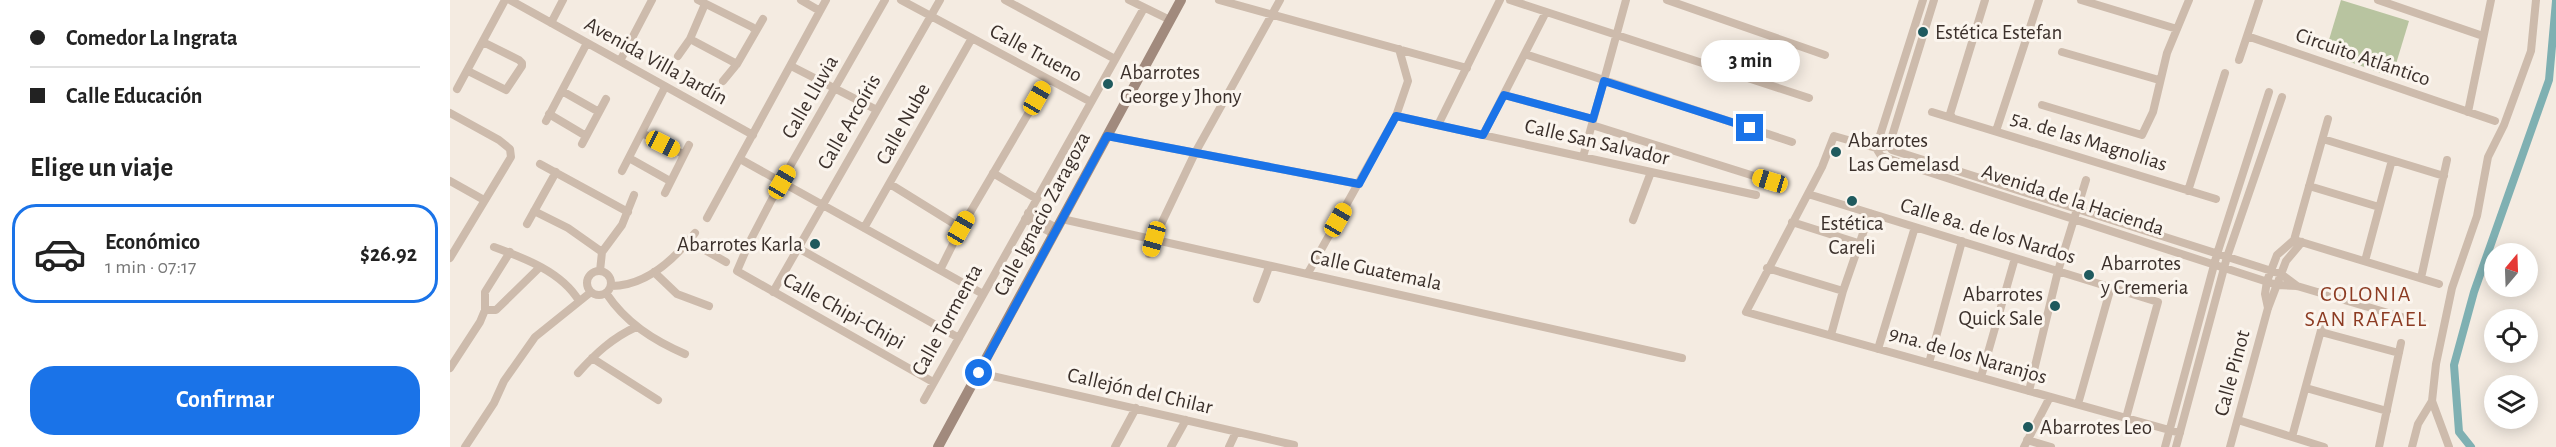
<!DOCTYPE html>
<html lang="es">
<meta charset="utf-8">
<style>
:root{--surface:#fff;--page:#f6f6f6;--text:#222;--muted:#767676;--line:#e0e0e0;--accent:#1a73e8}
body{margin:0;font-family:"Alegreya Sans",sans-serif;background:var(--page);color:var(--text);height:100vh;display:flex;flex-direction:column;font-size:22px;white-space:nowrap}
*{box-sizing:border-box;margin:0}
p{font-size:20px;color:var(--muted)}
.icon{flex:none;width:33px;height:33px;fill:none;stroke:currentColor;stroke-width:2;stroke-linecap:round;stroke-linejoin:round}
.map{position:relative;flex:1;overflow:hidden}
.details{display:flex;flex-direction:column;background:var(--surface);width:450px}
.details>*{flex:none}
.top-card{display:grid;align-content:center;height:132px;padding:0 30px;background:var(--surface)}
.needle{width:39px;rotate:19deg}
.buttons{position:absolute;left:2034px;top:243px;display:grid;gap:12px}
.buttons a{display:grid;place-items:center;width:54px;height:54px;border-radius:50%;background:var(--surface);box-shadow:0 3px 15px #0003;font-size:30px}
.end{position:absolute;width:27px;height:27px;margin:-14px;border:8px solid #1a73e8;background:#fff;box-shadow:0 0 0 3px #fff}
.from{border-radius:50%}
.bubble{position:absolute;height:42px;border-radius:21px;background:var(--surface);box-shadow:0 3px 15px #0003;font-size:20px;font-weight:600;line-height:42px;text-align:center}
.car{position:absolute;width:18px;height:36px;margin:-18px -9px;border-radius:8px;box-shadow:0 0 4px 2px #0007;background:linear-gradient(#f5c518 24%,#345 0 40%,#f5c518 0 76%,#345 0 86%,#f5c518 0)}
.top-card b{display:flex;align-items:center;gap:21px;height:57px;font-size:22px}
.top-card b+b{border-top:2px solid var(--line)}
.top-card i{width:15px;height:15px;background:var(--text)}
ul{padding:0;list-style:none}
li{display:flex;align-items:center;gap:18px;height:99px;margin:0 12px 9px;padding:0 18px;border:3px solid transparent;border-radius:24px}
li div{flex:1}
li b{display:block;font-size:22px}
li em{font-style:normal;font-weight:600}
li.on{border-color:var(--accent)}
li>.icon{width:54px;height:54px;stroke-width:1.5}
h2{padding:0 30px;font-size:27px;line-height:72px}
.button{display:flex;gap:12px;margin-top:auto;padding:12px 30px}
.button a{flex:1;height:69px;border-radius:24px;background:var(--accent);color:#fff;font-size:24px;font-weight:600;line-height:69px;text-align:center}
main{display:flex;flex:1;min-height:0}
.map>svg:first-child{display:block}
.green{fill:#b8c4a0}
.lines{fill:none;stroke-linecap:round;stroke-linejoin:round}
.canal{stroke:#7fb0b2;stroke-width:8}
.street{stroke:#cdbbac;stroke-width:8}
.secondary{stroke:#a18a7d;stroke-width:10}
.route{stroke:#1a73e8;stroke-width:8}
.poi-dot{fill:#1f5a5e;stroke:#fbf5ee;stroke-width:2}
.labels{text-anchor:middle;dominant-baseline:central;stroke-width:6;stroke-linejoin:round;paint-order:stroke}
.poi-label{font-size:21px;fill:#3b302b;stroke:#fbf5ee;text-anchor:start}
.street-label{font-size:21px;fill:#3b302b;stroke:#fbf5ee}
.neighbourhood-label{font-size:22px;letter-spacing:1.5px;fill:#8c3b22;stroke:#fbf5ee}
</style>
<main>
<section class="details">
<div class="top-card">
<b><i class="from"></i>Comedor La Ingrata</b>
<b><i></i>Calle Educación</b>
</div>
<h2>Elige un viaje</h2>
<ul>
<li class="on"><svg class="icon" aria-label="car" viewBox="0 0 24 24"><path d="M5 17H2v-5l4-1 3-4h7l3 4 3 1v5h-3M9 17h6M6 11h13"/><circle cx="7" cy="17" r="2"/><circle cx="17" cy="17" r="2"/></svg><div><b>Económico</b><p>1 min · 07:17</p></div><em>$26.92</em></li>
</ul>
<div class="button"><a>Confirmar</a></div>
</section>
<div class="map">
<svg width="2106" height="447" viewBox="0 0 2106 447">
<rect width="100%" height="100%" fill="#f4ebe1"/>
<!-- green -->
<path class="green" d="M 1891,0 L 1959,21 L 1942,77 L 1875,53 Z"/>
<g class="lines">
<!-- canal -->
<path class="canal" d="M 2021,447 L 2009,432 L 2004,365 L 2024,292 L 2099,80 L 2106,1"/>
<!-- street -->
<path class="street" d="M 60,0 L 303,135
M 248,0 L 302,27 L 305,30
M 351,0 L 370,11
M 435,0 L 331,182 L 299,243 L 287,271 L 483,382
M 451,0 L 641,102
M 555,0 L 665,59
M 679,0 L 720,20
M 769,0 L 1017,68
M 1060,0 L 1359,98
M 1217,0 L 1375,55
M 1631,0 L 1727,29
M 1928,0 L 2033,36
M 101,23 L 113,0
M 1797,36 L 2045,121
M 240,39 L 287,64
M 1612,52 L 1709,80
M 1075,54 L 1342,142
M 228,56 L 240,39 L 255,4
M 1789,60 L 1809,0
M 170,61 L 202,0
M 341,66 L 427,110
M 18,71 L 56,90 L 72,66 L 72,63 L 69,60 L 33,42
M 273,81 L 287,64 L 313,19
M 7,89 L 55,0
M 112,91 L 149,112
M 1054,95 L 1143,119
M 1592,105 L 1692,135 L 1703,112 L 1717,53 L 1739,0
M 1482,112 L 1766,199
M 2018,112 L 2041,0
M 0,113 L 49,140 L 60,149 L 61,157 L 0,258
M 99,114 L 136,136
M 946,116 L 1306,195
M 1502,117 L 1500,114 L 1535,0
M 96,121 L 137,43
M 988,125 L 1050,0
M 1142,125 L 1320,181
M 1546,131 L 1589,0
M 192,133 L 233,154
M 1033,135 L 1096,12
M 657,136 L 909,184
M 1873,139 L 1994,176
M 132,144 L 156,99
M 1439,146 L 1426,148 L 1384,136 L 1372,167 L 1296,312 L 1730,433
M 1439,146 L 1442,150 L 1831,274 L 1847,286
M 1439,146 L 1484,0
M 1426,148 L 1431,156 L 1460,166 L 1827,285 L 1847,286 L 1972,323
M 1426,148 L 1473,0
M 1133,157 L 1176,0
M 179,158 L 220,181
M 290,159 L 533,294
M 90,164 L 178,212
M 172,171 L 215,87
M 543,173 L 587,199
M 0,181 L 34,200
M 440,184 L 511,228
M 1859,186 L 1929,207
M 1738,191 L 1775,73
M 215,193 L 239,145
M 1358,194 L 1708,302 L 1676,418
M 84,211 L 118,228 L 152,252
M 578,213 L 607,228
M 257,218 L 376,0
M 575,219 L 604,234
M 612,219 L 1232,358
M 1183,220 L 1201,172
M 1342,222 L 1408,243
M 77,224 L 106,172
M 414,228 L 522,38
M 239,241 L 276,262
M 1848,241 L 1989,284
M 44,247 C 74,258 112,272 129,301
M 348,248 L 509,338
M 699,254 L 704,239 L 745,153 L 830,0
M 1915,261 L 1942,160
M 1317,268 L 1393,291
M 490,270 L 511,228 L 598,80
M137 283a12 12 0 1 1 24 0a12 12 0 1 1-24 0Z
M 150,271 L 152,252 L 172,225 L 184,195
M 204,272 L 227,294 L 259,306
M 858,273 L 946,116 L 958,81 L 949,49
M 1971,278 L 1997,160
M 161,286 C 196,286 224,260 245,233
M 323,292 L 490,0
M 156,293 C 176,323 203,340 235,354
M 807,299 L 819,267
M 1818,308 L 1815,294 L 1817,281 L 1827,255 L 1844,240 L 1878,119
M 35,310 L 35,292 L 60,252
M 1871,332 L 1949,353
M 1381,335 L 1393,291 L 1420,213
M 1428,349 L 1465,227
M 142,358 L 208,400
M 1479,363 L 1512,241
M 0,368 L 30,322 L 35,310 L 46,310 L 90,267
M 128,373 C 145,354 162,338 186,327
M 529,373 L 844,445
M 1531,377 L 1565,258
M 1856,388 L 1937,411
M 1579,391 L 1608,271 L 1636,180
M 474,400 L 694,8
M 1628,404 L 1661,287
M 1788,420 L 1874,447
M 1842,437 L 1873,323
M 1577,440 L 1601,447
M 15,447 L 44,403 L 54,381 L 85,337 L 141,292
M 665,447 L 686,408
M 721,447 L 736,420
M 779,447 L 786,432
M 1574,447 L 1600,397
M 1715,447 L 1767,254 L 1819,92
M 1726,447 L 1777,257 L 1832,97
M 1780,447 L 1818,308 L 1836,261 L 1852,242
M 1929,447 L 1951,343
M 1962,447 L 1968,424 L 1982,401
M 1999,447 L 1982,401 L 1986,364 L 2002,288 L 2027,216 L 2038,157 L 2054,125 L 2081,51 L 2086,0"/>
<!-- secondary -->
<path class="secondary" d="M 488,447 L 731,0"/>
</g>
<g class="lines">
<!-- route -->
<path class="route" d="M 529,373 L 657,136 L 909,184 L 946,116 L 1033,135 L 1054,95 L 1143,119 L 1154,81 L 1300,128"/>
</g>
<!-- markers -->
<g class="poi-dot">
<circle cx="1473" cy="32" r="6"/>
<circle cx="658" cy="84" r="6"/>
<circle cx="1386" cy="152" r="6"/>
<circle cx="1402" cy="201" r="6"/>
<circle cx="365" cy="244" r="6"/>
<circle cx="1639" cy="275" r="6"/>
<circle cx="1605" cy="306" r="6"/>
<circle cx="1578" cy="427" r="6"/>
</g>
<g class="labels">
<!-- poi labels -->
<g class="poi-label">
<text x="1485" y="32">Estética Estefan</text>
<text x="670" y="72">Abarrotes<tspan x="670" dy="24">George y Jhony</tspan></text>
<text x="1398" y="140">Abarrotes<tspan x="1398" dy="24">Las Gemelasd</tspan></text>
<text x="1402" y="223" text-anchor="middle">Estética<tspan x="1402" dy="24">Careli</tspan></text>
<text x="353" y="244" text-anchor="end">Abarrotes Karla</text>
<text x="1651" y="263">Abarrotes<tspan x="1651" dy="24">y Cremeria</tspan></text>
<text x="1593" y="294" text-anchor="end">Abarrotes<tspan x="1593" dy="24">Quick Sale</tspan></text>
<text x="1590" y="427">Abarrotes Leo</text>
</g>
<!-- street labels -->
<g class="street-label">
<text transform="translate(586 53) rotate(28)">Calle Trueno</text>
<text transform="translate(1913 57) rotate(19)">Circuito Atlántico</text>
<text transform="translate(206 61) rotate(29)">Avenida Villa Jardín</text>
<text transform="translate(360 97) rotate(-60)">Calle Lluvia</text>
<text transform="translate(399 122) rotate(-60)">Calle Arcoíris</text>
<text transform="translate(453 124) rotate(-61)">Calle Nube</text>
<text transform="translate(1639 141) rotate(17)">5a. de las Magnolias</text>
<text transform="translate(1147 142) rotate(13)">Calle San Salvador</text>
<text transform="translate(1623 200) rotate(18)">Avenida de la Hacienda</text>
<text transform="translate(592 214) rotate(-62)">Calle Ignacio Zaragoza</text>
<text transform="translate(1538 231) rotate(17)">Calle 8a. de los Nardos</text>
<text transform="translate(926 270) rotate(12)">Calle Guatemala</text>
<text transform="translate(394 311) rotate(29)">Calle Chipi-Chipi</text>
<text transform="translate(497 320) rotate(-61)">Calle Tormenta</text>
<text transform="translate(1518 355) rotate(16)">9na. de los Naranjos</text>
<text transform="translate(1782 373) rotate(-75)">Calle Pinot</text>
<text transform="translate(690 391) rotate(13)">Callejón del Chilar</text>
</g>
<!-- neighbourhood labels -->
<g class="neighbourhood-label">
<text x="1916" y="294">COLONIA<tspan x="1916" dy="25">SAN RAFAEL</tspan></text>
</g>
</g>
</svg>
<div class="buttons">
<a><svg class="needle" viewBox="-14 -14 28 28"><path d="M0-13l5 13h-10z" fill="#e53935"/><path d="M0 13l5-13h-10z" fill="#767676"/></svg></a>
<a><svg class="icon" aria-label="locate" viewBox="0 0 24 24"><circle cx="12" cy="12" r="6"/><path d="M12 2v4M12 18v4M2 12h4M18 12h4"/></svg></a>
<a><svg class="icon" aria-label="layers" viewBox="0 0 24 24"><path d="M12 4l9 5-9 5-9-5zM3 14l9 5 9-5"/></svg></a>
</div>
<i class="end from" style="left:529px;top:373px"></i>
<i class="end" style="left:1300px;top:128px"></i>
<div class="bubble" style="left:1251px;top:40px;width:99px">3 min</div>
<i class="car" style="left:587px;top:98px;rotate:30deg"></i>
<i class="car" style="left:213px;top:144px;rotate:117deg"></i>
<i class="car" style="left:1320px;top:181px;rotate:287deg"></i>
<i class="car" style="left:332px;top:182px;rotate:30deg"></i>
<i class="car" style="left:888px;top:220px;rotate:30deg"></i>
<i class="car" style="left:511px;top:228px;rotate:30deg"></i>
<i class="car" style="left:704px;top:239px;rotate:196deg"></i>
</div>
</main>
